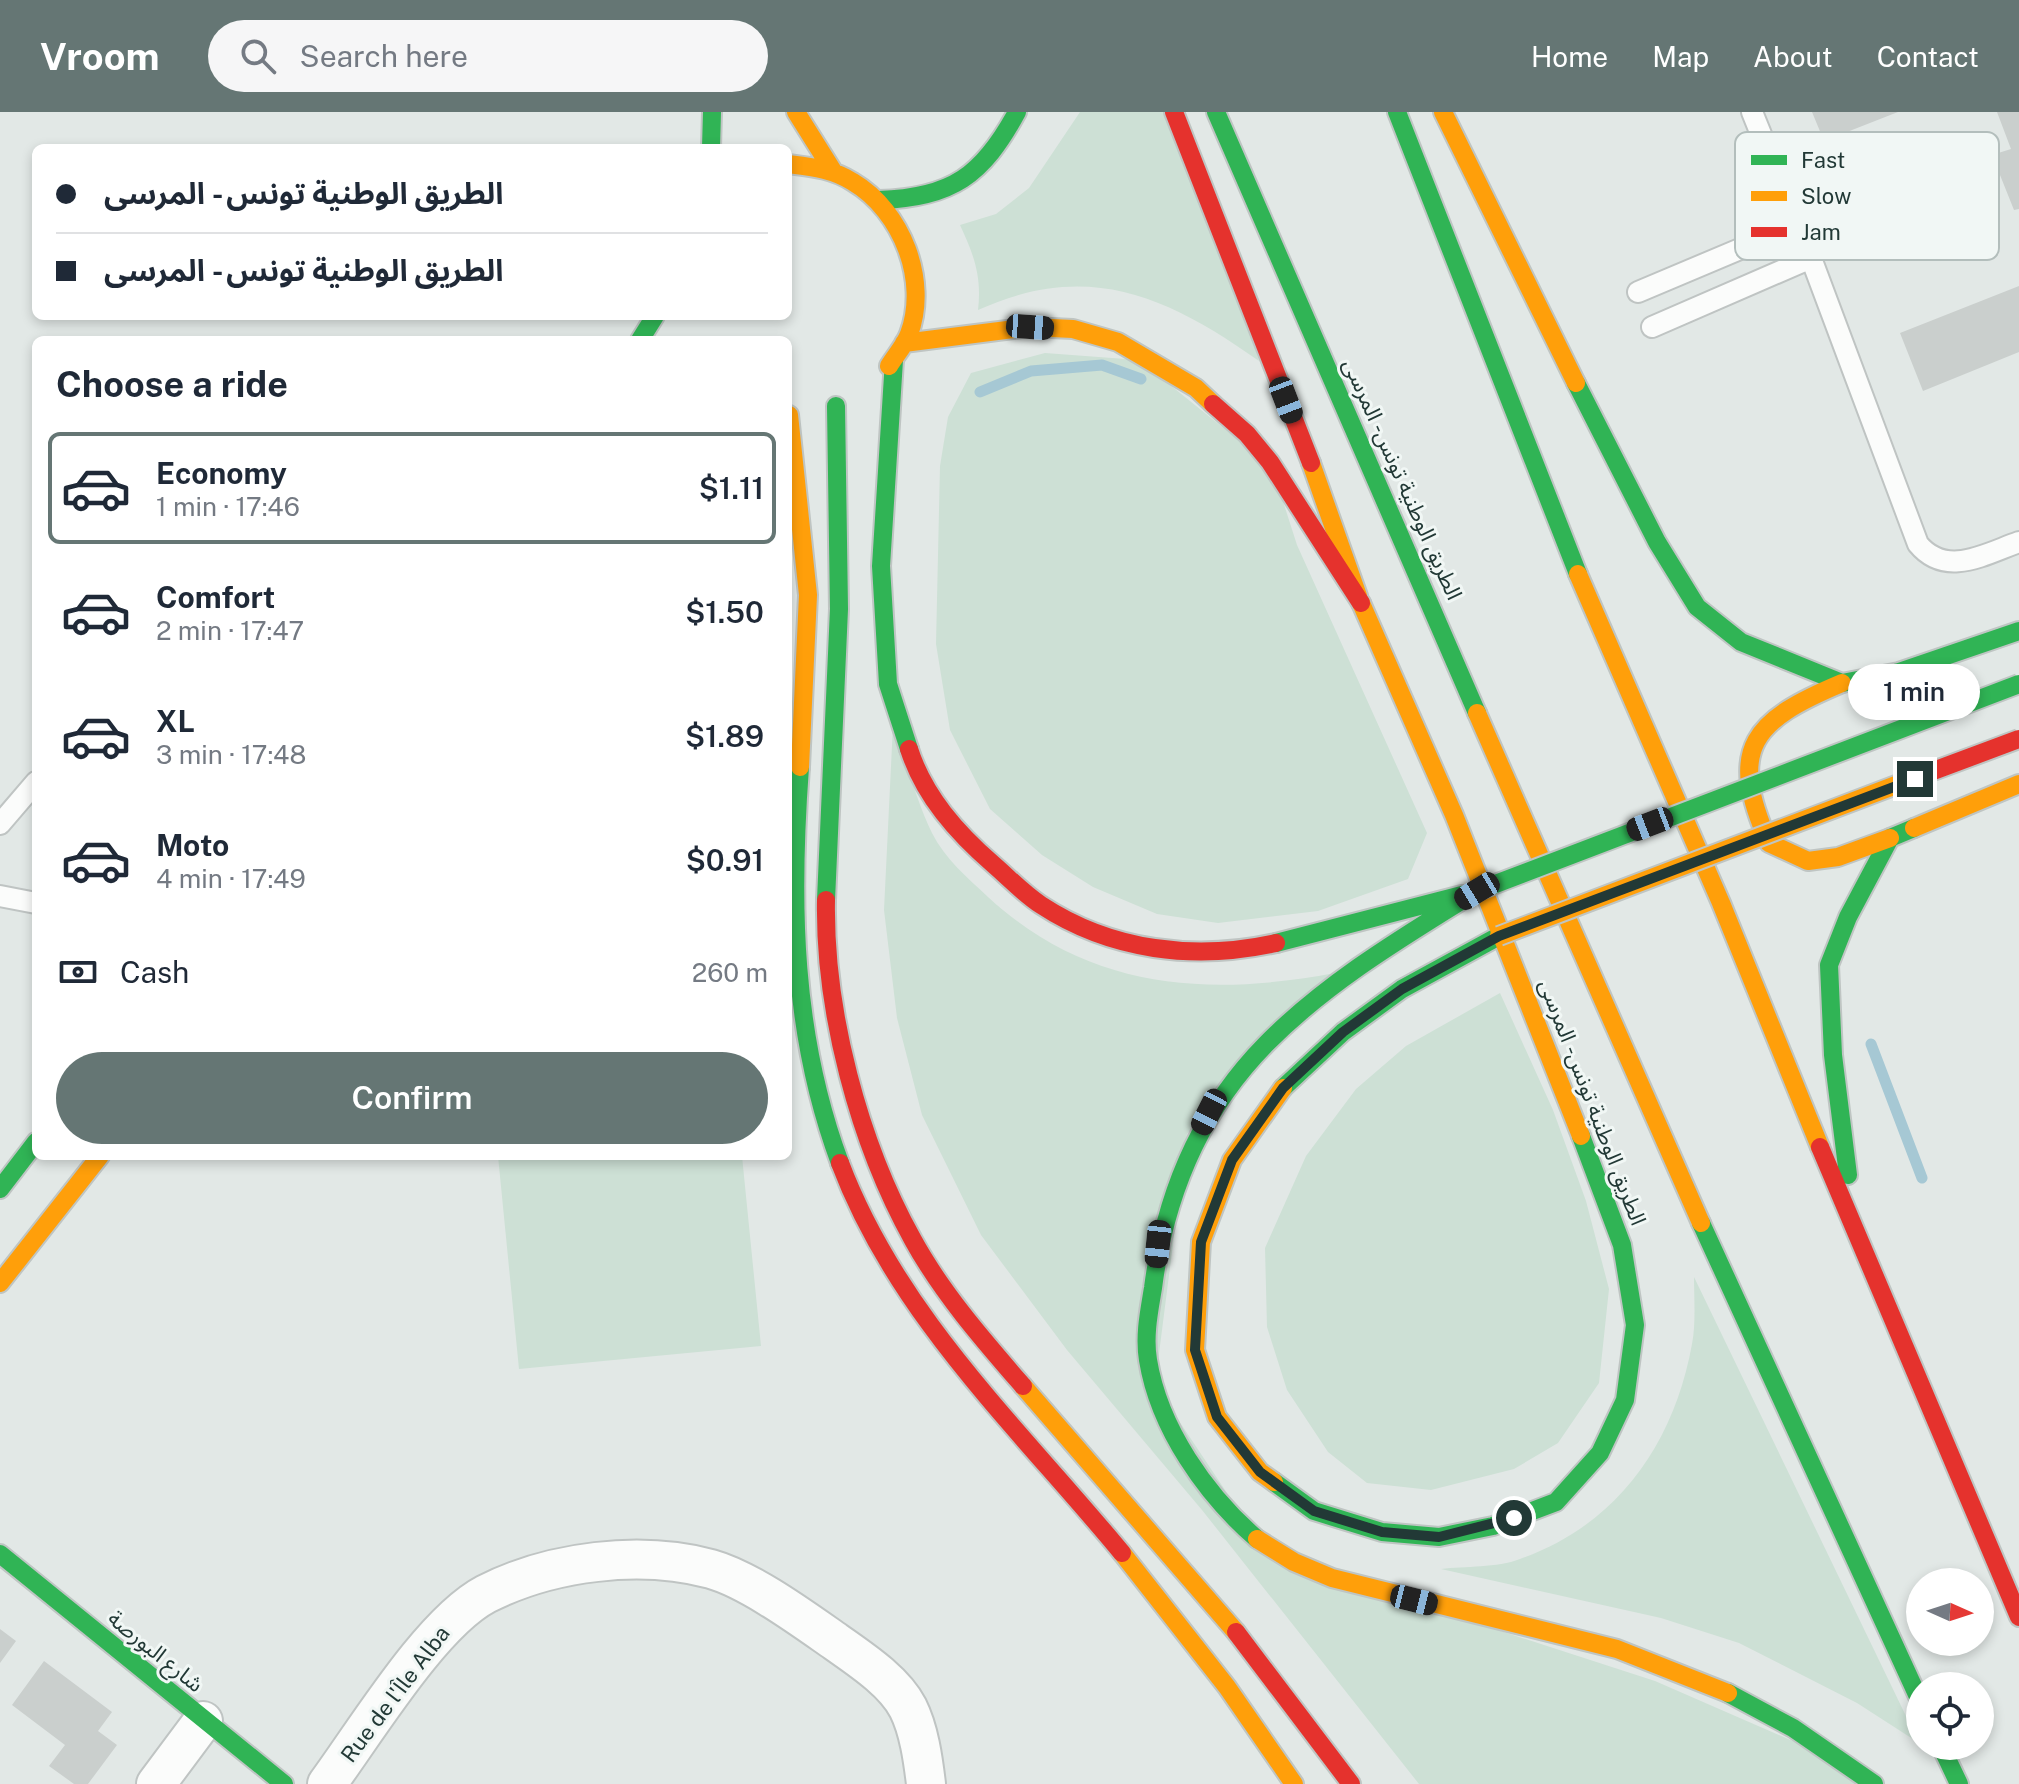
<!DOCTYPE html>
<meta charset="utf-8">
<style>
:root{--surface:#fff;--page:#f6f6f7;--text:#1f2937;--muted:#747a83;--line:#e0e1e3;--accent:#657674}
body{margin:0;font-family:"Public Sans","Noto Sans Arabic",sans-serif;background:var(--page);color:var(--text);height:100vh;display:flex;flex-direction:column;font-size:30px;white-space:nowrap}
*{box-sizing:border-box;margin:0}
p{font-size:26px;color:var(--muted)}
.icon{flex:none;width:44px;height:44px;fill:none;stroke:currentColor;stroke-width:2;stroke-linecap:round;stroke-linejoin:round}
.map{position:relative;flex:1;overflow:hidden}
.panel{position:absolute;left:32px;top:224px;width:760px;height:824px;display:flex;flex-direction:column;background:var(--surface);border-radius:12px;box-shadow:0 4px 12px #0003}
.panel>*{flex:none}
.guide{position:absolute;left:32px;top:32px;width:760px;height:176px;border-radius:12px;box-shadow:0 4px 12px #0003;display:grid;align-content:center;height:176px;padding:0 24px;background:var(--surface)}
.needle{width:52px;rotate:93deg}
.fabs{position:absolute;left:1906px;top:1456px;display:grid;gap:16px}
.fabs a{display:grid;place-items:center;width:88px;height:88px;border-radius:50%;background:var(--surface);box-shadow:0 4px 12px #0003;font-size:40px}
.end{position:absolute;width:36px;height:36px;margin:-18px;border:10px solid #223936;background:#fff;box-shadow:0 0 0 4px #fff}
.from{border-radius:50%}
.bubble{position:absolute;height:56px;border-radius:28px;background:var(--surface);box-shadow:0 4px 12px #0003;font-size:26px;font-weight:600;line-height:56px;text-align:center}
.car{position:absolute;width:24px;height:48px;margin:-24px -12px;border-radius:10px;box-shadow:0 0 6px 2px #0007;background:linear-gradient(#222 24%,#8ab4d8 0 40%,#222 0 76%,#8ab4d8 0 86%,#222 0)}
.guide b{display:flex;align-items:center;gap:28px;height:76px;font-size:30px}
.guide b+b{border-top:2px solid var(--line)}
.guide i{width:20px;height:20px;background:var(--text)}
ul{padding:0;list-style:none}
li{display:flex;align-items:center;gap:24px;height:112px;margin:0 16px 12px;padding:0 8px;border:4px solid transparent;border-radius:12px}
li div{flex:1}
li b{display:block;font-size:30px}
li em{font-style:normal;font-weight:600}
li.current{border-color:var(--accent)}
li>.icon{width:72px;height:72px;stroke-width:1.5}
h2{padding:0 24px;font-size:36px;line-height:96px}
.pay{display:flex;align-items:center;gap:20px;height:88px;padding:0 24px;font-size:30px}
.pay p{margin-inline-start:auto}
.primary-button{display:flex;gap:16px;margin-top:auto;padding:16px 24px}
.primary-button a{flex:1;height:92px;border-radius:48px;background:var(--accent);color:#fff;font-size:32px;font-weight:600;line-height:92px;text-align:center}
header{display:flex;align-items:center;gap:48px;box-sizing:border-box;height:112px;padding:0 40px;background:var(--accent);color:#fff}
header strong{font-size:38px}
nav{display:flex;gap:44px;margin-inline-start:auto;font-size:28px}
.search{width:560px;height:72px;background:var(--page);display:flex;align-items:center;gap:20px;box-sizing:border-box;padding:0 28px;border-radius:44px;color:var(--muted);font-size:30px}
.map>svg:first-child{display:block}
.green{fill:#cde0d5}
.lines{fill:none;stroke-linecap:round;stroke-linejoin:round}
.stream{stroke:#a6c8d4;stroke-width:11}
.building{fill:#cacfcd}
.lane-casing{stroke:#bfc4c3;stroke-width:24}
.street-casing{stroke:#bfc4c3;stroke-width:42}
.fast-casing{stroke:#bfc5c3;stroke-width:22}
.slow-casing{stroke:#bfc5c3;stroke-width:22}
.jam-casing{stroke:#bfc5c3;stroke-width:22}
.lane{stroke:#fbfcfb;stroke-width:20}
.street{stroke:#fbfcfb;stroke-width:38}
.fast{stroke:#30b455;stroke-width:18}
.slow{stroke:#ff9f0a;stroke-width:18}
.jam{stroke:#e5322d;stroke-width:18}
.fast-bridge-casing{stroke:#bfc5c3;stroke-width:22;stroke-linecap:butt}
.slow-bridge-casing{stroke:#bfc5c3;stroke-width:22;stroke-linecap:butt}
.jam-bridge-casing{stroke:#bfc5c3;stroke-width:22;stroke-linecap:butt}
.fast-bridge{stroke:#30b455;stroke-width:18}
.slow-bridge{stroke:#ff9f0a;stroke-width:18}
.jam-bridge{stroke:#e5322d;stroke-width:18}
.route{stroke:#223936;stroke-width:10}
.labels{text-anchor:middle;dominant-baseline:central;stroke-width:6;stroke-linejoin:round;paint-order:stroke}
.street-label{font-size:22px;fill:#223936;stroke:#f1f7f5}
.key{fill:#f1f7f5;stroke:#b3bebc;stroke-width:2}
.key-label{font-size:22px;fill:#223936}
</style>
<header>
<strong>Vroom</strong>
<div class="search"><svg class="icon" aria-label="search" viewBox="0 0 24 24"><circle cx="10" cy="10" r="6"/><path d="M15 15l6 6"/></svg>Search here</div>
<nav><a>Home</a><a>Map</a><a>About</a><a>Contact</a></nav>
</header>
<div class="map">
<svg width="2019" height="1672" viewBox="0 0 2019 1672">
<rect width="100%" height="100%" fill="#e2e8e6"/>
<!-- green -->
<path class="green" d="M 1080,0 L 1183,0 L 1259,249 C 1167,184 1088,148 978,198 C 982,165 974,143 960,113 L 996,102 L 1029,76 Z
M 1045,241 L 1139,248 L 1272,355 L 1297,433 L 1427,721 L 1408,767 L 1318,799 L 1218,811 L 1157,802 L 1093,775 L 1042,743 L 990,697 L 950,618 L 936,532 L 940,354 L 948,305 L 971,261 Z
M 893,613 C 906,648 916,688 932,721 C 945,747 968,766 988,785 C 1089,878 1207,885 1335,861 L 1187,1022 L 1155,1273 L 1269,1444 L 1655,1569 L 1802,1633 L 1862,1672 L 1419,1672 L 1202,1398 L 1067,1238 L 981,1123 L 922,1003 L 897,906 L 884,798 Z
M 1500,881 L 1553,998 L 1586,1089 L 1609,1177 L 1599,1271 L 1558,1331 L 1514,1357 L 1431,1378 L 1367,1371 L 1328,1340 L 1287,1278 L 1267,1215 L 1265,1136 L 1306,1044 L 1356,977 L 1406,934 Z
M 498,1044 L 742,1044 L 761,1234 L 519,1257 Z
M 1694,1165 L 1919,1631 L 1857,1591 L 1739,1531 L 1661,1506 L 1441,1457 C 1465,1454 1497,1456 1520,1447 C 1617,1413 1674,1332 1692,1232 C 1696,1211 1694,1187 1694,1165 Z"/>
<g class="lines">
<!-- stream -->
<path class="stream" d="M 980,280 L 1031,259 L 1102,253 L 1141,267
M 1871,932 L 1922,1066"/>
</g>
<!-- building -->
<path class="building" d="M 1812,0 L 1898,0 L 1824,29 Z
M 1997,0 L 2019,0 L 2019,97 L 2014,98 L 1992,43 L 2011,37 Z
M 2019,174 L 2019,240 L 1923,279 L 1900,221 Z
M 0,1517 L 16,1529 L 0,1551 Z
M 44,1549 L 112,1600 L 98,1619 L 117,1633 L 88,1672 L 74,1672 L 49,1654 L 65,1633 L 12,1593 Z"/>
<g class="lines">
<defs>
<path id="lane" d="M 1752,0 L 1811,146 L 1918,432 C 1946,466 1985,442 2019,430
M 1638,180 L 1797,113
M 1652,215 L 1811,146
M 0,712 L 36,670
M 0,784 L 36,791"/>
<path id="street" d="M 156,1672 L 203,1609
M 327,1672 C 366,1619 431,1511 486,1482 C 551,1449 640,1438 711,1457 C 750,1468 803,1507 836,1530 C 860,1547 894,1569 908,1596 C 919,1618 923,1647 926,1672"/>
<path id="fast" d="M 1216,0 L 1477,601
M 1397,0 L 1578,462
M 711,36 L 712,0
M 879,88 C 952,86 983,63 1017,0
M 640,228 L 655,204
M 894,248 L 881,454 L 888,572 L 909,637
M 1576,271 L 1657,430 L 1697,495 L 1741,530 L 1842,571 L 1899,560 L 2019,519
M 800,655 C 790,791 792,922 840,1051
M 826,788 L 839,497 L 836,294
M 1276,831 L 1462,783
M 1283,976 L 1343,920 L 1402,877 L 1499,824
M 1848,1063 L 1833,943 L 1829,853 L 1848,805 L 1890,726 L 1914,716
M 0,1077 L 36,1030
M 1701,1111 L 1920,1589
M 1274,1370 L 1314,1399 L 1382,1420 L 1439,1425 L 1493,1414 L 1556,1390 L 1600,1341 L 1625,1288 L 1635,1213 L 1622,1133 L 1581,1024
M 1257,1427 C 1206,1383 1159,1316 1148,1248 C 1144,1224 1149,1200 1153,1176 C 1165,1083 1199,1000 1266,932 C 1327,870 1403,825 1477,779
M 0,1442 L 284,1672
M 1728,1581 L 1793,1616 L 1874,1672
M 1941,1634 L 1959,1672"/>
<path id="slow" d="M 796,0 L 833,59
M 1443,0 L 1576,271
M 788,52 C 812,55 833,57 853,70 C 902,99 929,169 909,222 C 905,233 895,244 889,254
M 904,231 L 1030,215 L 1073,217 L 1118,230 L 1196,276 L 1213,292
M 789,303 L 808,483 L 800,655
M 1311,351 L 1358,484
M 1578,462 L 1721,791 L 1820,1035
M 1361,491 L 1454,703 L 1581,1024
M 1842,571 C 1754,608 1726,635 1769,731 L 1808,749 L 1838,745 L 1890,726
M 1477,601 L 1701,1111
M 1914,716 L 2019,672
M 0,1171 L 100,1044
M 1023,1274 L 1236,1520
M 1274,1370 L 1260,1360 L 1217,1305 L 1195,1238 L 1201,1130 L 1232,1048 L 1283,976
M 1257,1427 L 1294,1450 L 1332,1466 L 1617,1537 L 1728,1581
M 1122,1441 L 1227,1575 L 1294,1672"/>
<path id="jam" d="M 1174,0 L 1311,351
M 1213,292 L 1247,322 L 1270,350 L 1361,491
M 909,637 C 924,684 957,721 994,753 C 1009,766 1024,782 1041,793 C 1111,839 1195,849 1276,831
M 826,788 C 824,899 859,1031 913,1128 C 942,1181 984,1229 1023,1274
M 1820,1035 L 2019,1505
M 840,1051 C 898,1205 1020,1317 1122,1441
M 1236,1520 L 1351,1672"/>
</defs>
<!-- lane casing -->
<use href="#lane" class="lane-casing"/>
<!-- street casing -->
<use href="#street" class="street-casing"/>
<!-- fast casing -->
<use href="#fast" class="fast-casing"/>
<!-- slow casing -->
<use href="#slow" class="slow-casing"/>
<!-- jam casing -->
<use href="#jam" class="jam-casing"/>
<!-- lane -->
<use href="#lane" class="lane"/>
<!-- street -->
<use href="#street" class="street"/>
<!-- fast -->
<use href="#fast" class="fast"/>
<!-- slow -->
<use href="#slow" class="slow"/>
<!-- jam -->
<use href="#jam" class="jam"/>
<defs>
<path id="fast-bridge" d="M 1477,779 L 2019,572"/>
<path id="slow-bridge" d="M 1499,824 L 1925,662"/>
<path id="jam-bridge" d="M 1925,662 L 2019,627"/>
</defs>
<!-- fast-bridge casing -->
<use href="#fast-bridge" class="fast-bridge-casing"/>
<!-- slow-bridge casing -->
<use href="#slow-bridge" class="slow-bridge-casing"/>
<!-- jam-bridge casing -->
<use href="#jam-bridge" class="jam-bridge-casing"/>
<!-- fast-bridge -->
<use href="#fast-bridge" class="fast-bridge"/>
<!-- slow-bridge -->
<use href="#slow-bridge" class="slow-bridge"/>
<!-- jam-bridge -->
<use href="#jam-bridge" class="jam-bridge"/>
</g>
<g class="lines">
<!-- route -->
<path class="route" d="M 1514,1406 L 1439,1425 L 1382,1420 L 1314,1399 L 1260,1360 L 1246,1342 L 1217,1305 L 1195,1238 L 1201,1130 L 1232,1048 L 1283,976 L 1343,920 L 1402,877 L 1499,824 L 1915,667"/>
</g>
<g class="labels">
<!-- street labels -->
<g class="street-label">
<text transform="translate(1403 367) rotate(66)">الطريق الوطنية تونس - المرسى</text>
<text transform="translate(1593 990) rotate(69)">الطريق الوطنية تونس - المرسى</text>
<text transform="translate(156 1539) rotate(39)">شارع البورصة</text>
<text transform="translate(395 1582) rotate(-53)">Rue de l'Île Alba</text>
</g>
</g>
<!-- legend -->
<rect x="1735" y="20" width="264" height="128" rx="12" class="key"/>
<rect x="1751" y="43" width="36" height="10" fill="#30b455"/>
<rect x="1751" y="79" width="36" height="10" fill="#ff9f0a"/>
<rect x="1751" y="115" width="36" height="10" fill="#e5322d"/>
<g class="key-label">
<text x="1801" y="56">Fast</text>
<text x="1801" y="92">Slow</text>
<text x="1801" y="128">Jam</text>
</g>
</svg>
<div class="fabs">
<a><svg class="needle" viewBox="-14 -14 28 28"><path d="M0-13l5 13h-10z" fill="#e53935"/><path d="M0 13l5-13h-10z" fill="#747a83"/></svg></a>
<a><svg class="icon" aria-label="locate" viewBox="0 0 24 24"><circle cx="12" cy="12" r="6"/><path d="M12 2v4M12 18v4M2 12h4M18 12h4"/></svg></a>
</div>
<i class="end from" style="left:1514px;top:1406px"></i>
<i class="end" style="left:1915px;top:667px"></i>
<div class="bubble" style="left:1848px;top:552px;width:132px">1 min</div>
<i class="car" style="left:1030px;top:215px;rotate:94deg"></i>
<i class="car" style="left:1286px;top:288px;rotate:159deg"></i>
<i class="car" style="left:1650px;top:712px;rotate:249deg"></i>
<i class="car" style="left:1477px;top:779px;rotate:239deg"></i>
<i class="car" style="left:1209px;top:1000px;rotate:207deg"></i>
<i class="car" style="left:1158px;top:1132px;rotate:186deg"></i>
<i class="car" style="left:1414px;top:1488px;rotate:104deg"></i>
<div class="guide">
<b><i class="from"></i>الطريق الوطنية تونس - المرسى</b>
<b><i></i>الطريق الوطنية تونس - المرسى</b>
</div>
<section class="panel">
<h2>Choose a ride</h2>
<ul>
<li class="current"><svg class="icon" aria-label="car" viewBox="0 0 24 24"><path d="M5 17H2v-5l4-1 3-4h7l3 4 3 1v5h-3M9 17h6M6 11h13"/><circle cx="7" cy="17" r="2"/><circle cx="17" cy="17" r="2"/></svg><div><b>Economy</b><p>1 min · 17:46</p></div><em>$1.11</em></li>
<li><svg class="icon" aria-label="car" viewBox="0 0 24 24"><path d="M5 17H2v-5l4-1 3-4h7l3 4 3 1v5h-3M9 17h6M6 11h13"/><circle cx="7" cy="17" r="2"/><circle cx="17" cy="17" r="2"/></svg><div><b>Comfort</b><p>2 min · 17:47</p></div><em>$1.50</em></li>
<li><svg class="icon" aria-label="car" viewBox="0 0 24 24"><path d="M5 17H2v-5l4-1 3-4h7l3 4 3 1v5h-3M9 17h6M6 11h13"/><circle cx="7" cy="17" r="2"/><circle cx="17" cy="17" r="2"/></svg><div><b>XL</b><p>3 min · 17:48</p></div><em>$1.89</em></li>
<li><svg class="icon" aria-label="car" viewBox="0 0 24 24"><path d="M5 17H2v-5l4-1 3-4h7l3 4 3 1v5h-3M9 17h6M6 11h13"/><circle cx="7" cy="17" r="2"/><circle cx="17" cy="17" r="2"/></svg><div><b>Moto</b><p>4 min · 17:49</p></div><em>$0.91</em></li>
</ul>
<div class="pay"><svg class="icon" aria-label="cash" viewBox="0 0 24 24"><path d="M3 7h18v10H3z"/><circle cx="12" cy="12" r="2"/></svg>Cash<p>260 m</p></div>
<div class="primary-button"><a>Confirm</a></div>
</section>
</div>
